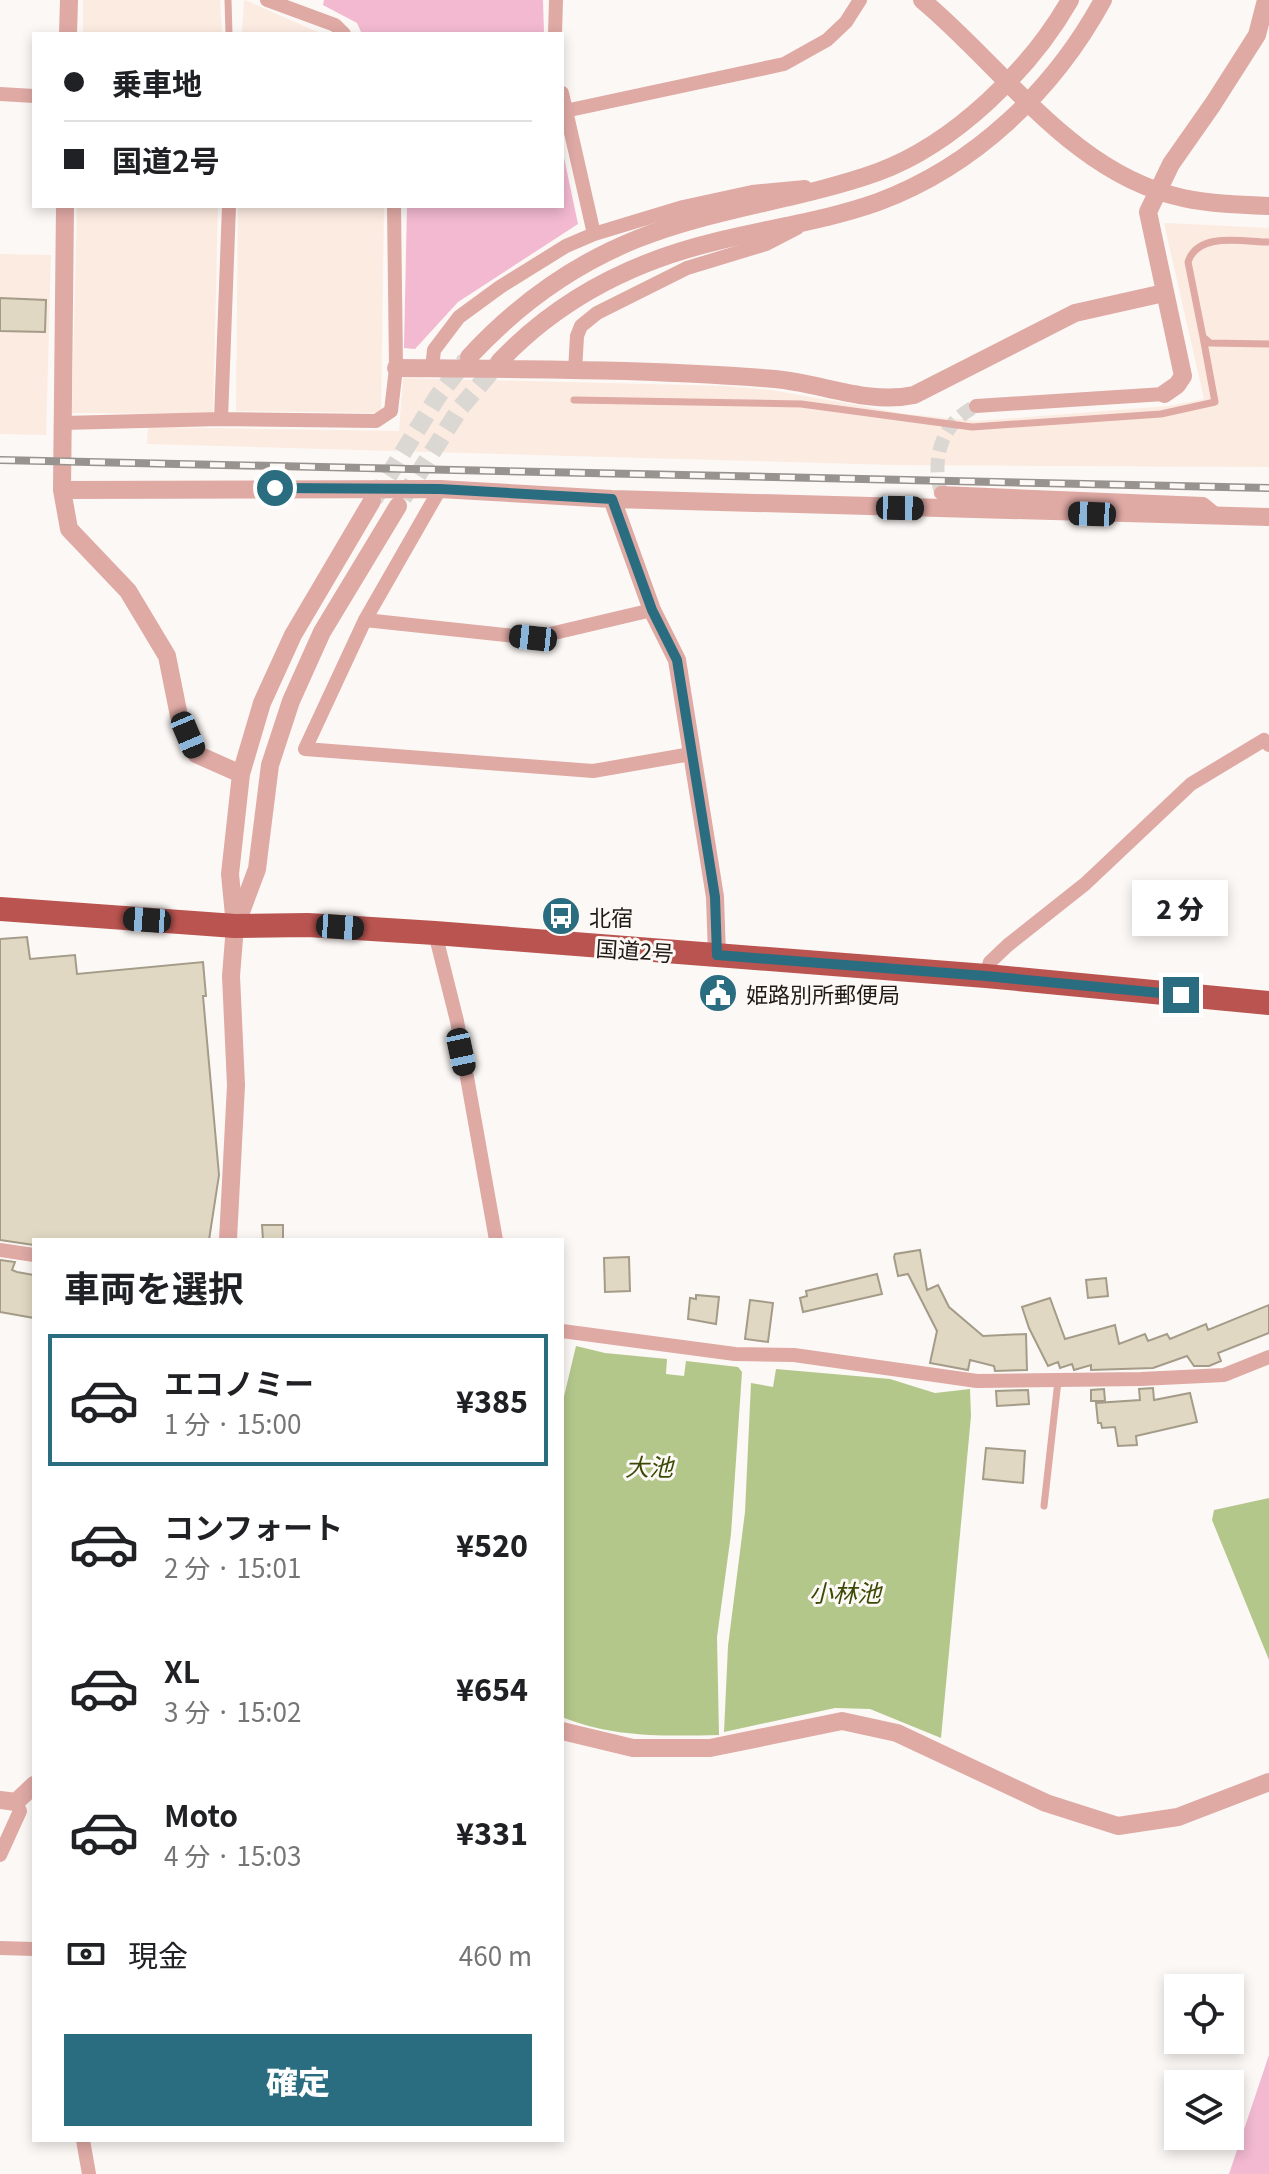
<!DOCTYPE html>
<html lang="ja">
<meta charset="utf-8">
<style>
:root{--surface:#fff;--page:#f6f6f6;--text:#202124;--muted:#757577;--line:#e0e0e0;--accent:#2b6d80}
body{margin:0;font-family:Georgia,"Noto Sans JP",serif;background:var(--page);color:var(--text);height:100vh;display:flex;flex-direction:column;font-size:30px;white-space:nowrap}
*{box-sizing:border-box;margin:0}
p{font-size:26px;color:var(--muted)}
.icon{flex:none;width:44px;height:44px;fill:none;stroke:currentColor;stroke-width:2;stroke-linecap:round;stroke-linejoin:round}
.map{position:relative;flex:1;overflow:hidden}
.details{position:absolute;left:32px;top:1238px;width:532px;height:904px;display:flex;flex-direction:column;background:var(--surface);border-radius:0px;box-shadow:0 4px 12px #0003}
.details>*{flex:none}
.guide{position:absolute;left:32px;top:32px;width:532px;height:176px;border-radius:0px;box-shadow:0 4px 12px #0003;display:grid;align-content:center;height:176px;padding:0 32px;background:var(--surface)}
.fabs{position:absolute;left:1164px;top:1974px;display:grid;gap:16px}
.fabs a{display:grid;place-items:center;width:80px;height:80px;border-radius:0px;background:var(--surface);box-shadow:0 4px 12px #0003;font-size:40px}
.end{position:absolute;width:36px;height:36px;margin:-18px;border:10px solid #2b6d80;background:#fff;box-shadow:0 0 0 4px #fff}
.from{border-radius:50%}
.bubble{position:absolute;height:56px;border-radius:0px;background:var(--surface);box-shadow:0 4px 12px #0003;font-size:26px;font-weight:800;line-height:56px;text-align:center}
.car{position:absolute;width:24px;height:48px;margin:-24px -12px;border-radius:10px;box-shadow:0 0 6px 2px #0007;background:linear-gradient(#222 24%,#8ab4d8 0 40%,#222 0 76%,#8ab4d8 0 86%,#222 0)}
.guide b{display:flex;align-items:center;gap:28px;height:76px;font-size:30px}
.guide b+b{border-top:2px solid var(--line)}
.guide i{width:20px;height:20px;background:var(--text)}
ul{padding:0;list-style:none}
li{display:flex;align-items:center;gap:24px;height:132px;margin:0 16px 12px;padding:0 16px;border:4px solid transparent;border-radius:0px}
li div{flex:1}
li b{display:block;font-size:30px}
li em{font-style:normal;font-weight:800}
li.selected{border-color:var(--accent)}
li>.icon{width:72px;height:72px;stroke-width:1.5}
h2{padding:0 32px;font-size:36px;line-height:96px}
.pay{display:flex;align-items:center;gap:20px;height:88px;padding:0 32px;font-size:30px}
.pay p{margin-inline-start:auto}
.button{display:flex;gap:16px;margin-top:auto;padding:16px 32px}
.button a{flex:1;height:92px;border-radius:0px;background:var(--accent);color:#fff;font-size:32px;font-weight:800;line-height:92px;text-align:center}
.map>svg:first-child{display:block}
.built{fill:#fcebe0}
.green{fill:#f2b9d0}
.water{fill:#b3c78b}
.building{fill:#e0d8c3;stroke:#a49c88;stroke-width:2}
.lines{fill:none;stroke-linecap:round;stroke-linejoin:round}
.minor-tunnel{stroke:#dbd7d3;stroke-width:14;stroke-dasharray:14 7;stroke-linecap:butt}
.tertiary-tunnel{stroke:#dbd7d3;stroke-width:18;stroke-dasharray:18 9;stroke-linecap:butt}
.service{stroke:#dfa9a4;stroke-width:7}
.minor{stroke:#dfa9a4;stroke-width:14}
.tertiary{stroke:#dfa9a4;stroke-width:18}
.trunk{stroke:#ba5450;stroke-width:24}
.rail-casing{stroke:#99938f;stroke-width:8}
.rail{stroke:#fcf8f5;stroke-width:5;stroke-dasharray:15;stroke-linecap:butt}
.route{stroke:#2b6d80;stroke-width:10}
.labels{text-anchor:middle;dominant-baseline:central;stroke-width:6;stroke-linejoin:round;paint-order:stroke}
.poi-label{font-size:22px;fill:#211914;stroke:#fcf8f5;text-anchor:start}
.street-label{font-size:22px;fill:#211914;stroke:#fcf8f5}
.water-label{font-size:24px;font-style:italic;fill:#3a4a04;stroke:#fcf8f5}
</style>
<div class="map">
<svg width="1269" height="2174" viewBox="0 0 1269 2174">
<rect width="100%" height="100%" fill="#fcf8f5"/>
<!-- built -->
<path class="built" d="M 83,0 L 220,0 L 222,34 L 83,34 Z
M 244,0 L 245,0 L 322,34 L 242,34 Z
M 77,206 L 218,206 L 213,414 L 72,413 Z
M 238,206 L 384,206 L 381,413 L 236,411 Z
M 1164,223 L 1269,228 L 1269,467 L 895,465 L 147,444 L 148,427 L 399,431 L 403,378 L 726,386 L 772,390 L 906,414 L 977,421 L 1169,406 L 1204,399 Z
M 0,254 L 51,255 L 46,435 L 0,434 Z"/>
<!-- green -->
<path class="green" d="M 324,0 L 543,0 L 544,34 L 362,34 L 357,23 L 323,5 Z
M 562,148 L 578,224 L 458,302 L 415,349 L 404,348 L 407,206 L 562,206 Z
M 1269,2055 L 1269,2174 L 1229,2174 Z"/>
<!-- water -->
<path class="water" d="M 576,1346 L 605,1353 L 667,1359 L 666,1374 L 684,1376 L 686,1361 L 738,1367 L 742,1372 L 731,1534 L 717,1637 L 719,1735 C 665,1736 613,1738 562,1717 L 562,1405 Z
M 776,1369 L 890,1379 L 935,1393 L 970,1389 L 971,1416 L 941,1738 L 870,1709 L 835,1708 L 724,1732 L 728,1646 L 745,1512 L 751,1383 L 773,1387 Z
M 1269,1498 L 1269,1660 L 1212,1520 L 1214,1510 Z"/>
<!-- building -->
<path class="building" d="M 0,298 L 46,300 L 45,332 L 0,331 Z
M 27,937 L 30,959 L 75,955 L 77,974 L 203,962 L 206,996 L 203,996 L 219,1175 L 209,1240 L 34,1240 L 34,1245 L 0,1240 L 0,939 Z
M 262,1225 L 283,1225 L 283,1240 L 263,1240 Z
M 920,1250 L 927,1290 L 938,1285 L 949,1307 L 983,1336 L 1026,1334 L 1027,1370 L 995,1371 L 994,1366 L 970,1360 L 968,1370 L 930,1363 L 937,1331 L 908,1274 L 898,1276 L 894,1257 L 895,1254 Z
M 629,1257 L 630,1291 L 605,1292 L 604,1258 Z
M 0,1260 L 15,1262 L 12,1270 L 17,1272 L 34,1275 L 34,1318 L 0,1312 Z
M 877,1274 L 882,1294 L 803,1312 L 800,1298 L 807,1296 L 806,1291 Z
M 1106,1278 L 1108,1296 L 1088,1298 L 1086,1280 Z
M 696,1295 L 719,1297 L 716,1324 L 688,1319 L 690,1298 L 696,1299 Z
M 1050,1298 L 1065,1339 L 1115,1325 L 1119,1344 L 1145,1334 L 1148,1341 L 1167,1334 L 1170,1339 L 1206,1324 L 1208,1330 L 1269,1305 L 1269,1333 L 1218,1353 L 1221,1361 L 1209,1366 L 1194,1366 L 1187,1356 L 1153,1368 L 1091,1370 L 1091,1365 L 1074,1370 L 1072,1364 L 1060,1368 L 1058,1362 L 1048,1366 L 1029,1328 L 1022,1307 Z
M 750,1300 L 773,1303 L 768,1342 L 745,1339 Z
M 1153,1388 L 1154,1400 L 1190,1393 L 1197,1422 L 1136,1436 L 1137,1445 L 1118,1446 L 1115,1427 L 1102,1428 L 1101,1423 L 1098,1423 L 1096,1403 L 1140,1400 L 1139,1389 Z
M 1104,1389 L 1105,1401 L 1091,1401 L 1091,1390 Z
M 1028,1390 L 1029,1404 L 997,1406 L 996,1391 Z
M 986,1448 L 1025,1451 L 1023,1483 L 983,1479 Z"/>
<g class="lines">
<!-- minor-tunnel -->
<path class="minor-tunnel" d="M 941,493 C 931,457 942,423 976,406"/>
<!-- tertiary-tunnel -->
<path class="tertiary-tunnel" d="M 403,498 L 461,407 L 500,361
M 374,499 L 438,396 L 466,360"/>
<!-- service -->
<path class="service" d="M 228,0 L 229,34
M 1269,242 C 1244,242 1198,231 1188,262 L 1203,337 L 1210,343 L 1269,344
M 574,400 L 801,404 L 972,427 L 1161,414 L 1215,402 L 1203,337
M 1044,1506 L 1058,1381"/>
<!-- minor -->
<path class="minor" d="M 267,0 L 335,25 L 344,34
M 555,34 L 556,0
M 562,93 L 594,234
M 0,94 L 34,96
M 565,111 L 784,64 L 827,40 L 846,22 L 860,0
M 432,368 L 434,350 L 459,317 L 500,287 L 566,246 L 594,234 L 683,207 L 752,192 L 805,187
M 575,371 L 577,336 L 581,326 L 597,313 L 687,268 L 766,244 L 797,228
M 976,406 L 1164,394
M 221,419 L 229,206
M 63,423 L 221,419 L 376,421 L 391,411 L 396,368 L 394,206
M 440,489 L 365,620 L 305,749 L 593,771 L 691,754
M 941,493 L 1203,504 L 1219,517
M 365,620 L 533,638 L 652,610
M 435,933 L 457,1021 L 496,1240
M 986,976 L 990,962 L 1008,945 L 1085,884 L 1191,784 L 1264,740 L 1269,745
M 0,1250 L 34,1255
M 562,1331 L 735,1354 L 794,1355 L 977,1381 L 1141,1379 L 1224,1375 L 1269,1357
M 0,1855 L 20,1811 L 16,1802
M 0,1948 L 34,1949
M 83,2140 L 89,2174"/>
<!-- tertiary -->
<path class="tertiary" d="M 922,0 C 1004,68 1072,174 1183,198 C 1211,204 1241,205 1269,206
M 68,34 L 69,0
M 65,206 L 62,490 L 69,529 L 128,591 L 167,656 L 179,716 L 196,754 L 241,774
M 469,357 C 517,305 572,265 637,239 C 714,208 800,200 878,172 C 954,144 1030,70 1070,0
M 500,361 C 559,299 631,262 714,242 C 768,228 825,221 878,202 C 975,166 1054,90 1103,0
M 396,368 C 522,369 650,369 775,379 C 821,383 868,405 914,395 L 1075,313 L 1164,293
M 1164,394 L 1177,385 L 1183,376 L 1148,212 L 1171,164 L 1213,104 L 1257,35 L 1266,0
M 62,490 L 440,489 L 612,499 L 1269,517
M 612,499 L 652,610 L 677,660 L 715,897 L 717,955
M 238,920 L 257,869 L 270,765 L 291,701 L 322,632 L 398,506
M 228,1240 L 236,1085 L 231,976 L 235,926 L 230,874 L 241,774 L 262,703 L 293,635 L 372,501
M 562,1731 L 633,1748 L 710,1748 L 842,1721 L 897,1733 L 1046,1803 L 1118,1826 L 1178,1817 L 1269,1782
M 0,1800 L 16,1802 L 34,1785"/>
<!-- trunk -->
<path class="trunk" d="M 0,909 L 235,926 L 308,925 L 435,933 L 986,976 L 1269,1003"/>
<defs>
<path id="rail" d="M 0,460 L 1269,488"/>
</defs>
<!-- rail casing -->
<use href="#rail" class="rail-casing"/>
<!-- rail -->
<use href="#rail" class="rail"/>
</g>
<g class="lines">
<!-- route -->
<path class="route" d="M 275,488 L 440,489 L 612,499 L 652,610 L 677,660 L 715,897 L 717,955 L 986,976 L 1181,995"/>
</g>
<!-- icons -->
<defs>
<symbol id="bus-disc" viewBox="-11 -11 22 22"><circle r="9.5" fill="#2b6d80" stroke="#fcf8f5"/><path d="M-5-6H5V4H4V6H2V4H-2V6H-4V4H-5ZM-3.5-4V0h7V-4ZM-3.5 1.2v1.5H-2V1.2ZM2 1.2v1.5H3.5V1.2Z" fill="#fff"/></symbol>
<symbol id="civic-disc" viewBox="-11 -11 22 22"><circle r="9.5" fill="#2b6d80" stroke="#fcf8f5"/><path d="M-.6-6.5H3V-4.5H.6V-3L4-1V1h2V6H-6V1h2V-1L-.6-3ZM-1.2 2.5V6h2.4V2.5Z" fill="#fff"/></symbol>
</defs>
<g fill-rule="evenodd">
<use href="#bus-disc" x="539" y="894" width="44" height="44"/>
<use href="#civic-disc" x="696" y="971" width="44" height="44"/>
</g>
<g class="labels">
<!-- poi labels -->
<g class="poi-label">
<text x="589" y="916">北宿</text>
<text x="746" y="993">姫路別所郵便局</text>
</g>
<!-- street labels -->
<g class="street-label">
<text transform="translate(635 949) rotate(4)">国道2号</text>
</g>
<!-- water labels -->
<g class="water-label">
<text x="649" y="1465">大池</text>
<text x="845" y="1591">小林池</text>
</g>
</g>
</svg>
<div class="fabs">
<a><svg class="icon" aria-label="locate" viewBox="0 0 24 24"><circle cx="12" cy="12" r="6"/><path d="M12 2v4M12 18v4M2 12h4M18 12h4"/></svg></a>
<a><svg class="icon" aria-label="layers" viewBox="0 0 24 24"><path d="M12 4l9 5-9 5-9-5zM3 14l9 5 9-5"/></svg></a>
</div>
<i class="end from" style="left:275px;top:488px"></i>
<i class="end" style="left:1181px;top:995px"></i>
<div class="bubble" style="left:1132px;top:880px;width:96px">2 分</div>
<i class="car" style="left:900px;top:508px;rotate:91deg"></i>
<i class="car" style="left:1092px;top:514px;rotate:272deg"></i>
<i class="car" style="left:533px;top:638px;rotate:276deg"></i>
<i class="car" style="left:188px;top:735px;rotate:157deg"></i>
<i class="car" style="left:147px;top:920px;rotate:274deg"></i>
<i class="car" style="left:340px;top:927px;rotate:94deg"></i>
<i class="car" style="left:461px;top:1052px;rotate:168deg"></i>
<div class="guide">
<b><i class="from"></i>乗車地</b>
<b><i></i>国道2号</b>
</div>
<section class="details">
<h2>車両を選択</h2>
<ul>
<li class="selected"><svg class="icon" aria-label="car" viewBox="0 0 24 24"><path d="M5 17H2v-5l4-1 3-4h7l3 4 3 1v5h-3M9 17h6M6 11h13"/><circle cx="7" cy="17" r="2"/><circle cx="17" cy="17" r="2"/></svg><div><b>エコノミー</b><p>1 分 · 15:00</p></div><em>¥385</em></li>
<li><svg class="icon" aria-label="car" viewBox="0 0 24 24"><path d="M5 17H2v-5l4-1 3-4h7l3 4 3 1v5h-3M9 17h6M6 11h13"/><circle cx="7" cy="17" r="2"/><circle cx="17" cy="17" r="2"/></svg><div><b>コンフォート</b><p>2 分 · 15:01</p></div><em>¥520</em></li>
<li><svg class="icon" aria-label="car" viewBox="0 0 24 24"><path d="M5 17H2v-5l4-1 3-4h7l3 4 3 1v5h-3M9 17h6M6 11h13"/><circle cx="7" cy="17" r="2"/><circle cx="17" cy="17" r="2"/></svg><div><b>XL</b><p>3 分 · 15:02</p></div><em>¥654</em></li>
<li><svg class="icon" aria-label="car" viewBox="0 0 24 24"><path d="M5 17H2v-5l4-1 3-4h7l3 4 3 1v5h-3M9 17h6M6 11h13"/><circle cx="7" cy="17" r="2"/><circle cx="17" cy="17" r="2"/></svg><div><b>Moto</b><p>4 分 · 15:03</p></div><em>¥331</em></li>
</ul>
<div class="pay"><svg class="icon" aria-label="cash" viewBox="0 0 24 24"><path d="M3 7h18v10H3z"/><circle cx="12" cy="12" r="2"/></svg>現金<p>460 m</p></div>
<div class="button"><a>確定</a></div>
</section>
</div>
